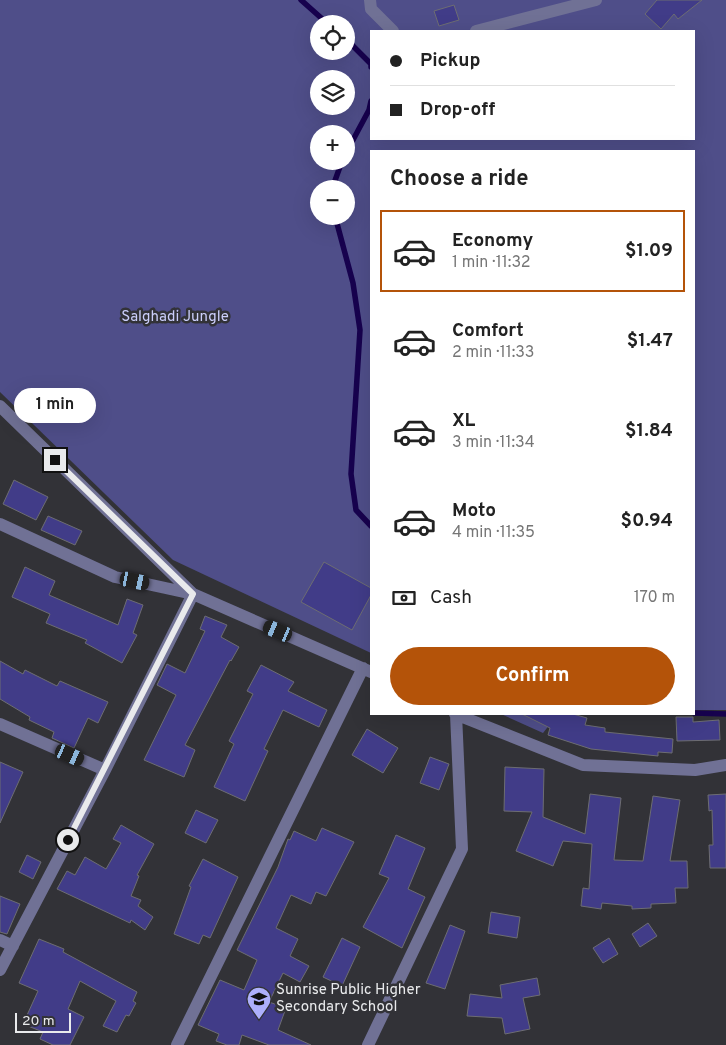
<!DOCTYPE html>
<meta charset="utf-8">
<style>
:root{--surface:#fff;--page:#f2f2f2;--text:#222;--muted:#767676;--line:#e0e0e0;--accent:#b45309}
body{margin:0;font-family:Overpass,sans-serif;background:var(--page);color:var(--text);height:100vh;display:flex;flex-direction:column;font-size:19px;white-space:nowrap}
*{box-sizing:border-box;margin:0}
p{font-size:16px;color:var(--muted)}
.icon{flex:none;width:28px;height:28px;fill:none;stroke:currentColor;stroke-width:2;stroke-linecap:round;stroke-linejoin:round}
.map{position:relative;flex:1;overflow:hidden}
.drawer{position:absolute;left:370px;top:150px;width:325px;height:565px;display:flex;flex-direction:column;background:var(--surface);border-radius:0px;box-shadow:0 5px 20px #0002}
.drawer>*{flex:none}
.top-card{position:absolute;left:370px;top:30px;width:325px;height:110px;border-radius:0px;box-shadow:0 5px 20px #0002;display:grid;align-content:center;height:110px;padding:0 20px;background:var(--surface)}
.tools{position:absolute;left:310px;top:15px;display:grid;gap:10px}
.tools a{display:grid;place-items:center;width:45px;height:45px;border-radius:50%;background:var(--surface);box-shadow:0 5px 20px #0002;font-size:25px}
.scale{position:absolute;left:15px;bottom:12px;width:56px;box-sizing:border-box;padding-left:5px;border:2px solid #e9eaec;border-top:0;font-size:14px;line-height:18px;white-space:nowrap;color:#e9eaec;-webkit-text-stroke:4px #323237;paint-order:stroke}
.end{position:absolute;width:22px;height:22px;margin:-11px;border:6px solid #e9eaec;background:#111;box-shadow:0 0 0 2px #111}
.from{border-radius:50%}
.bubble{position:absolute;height:35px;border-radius:18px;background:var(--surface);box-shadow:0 5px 20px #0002;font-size:16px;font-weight:700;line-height:35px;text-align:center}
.car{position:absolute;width:15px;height:30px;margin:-15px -8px;border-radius:6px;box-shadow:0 0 4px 1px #0007;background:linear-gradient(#222 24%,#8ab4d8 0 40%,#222 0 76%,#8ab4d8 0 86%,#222 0)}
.top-card b{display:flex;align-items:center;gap:18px;height:48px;font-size:19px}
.top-card b+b{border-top:1px solid var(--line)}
.top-card i{width:12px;height:12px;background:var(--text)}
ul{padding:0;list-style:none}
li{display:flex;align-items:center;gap:15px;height:82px;margin:0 10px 8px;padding:0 10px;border:2px solid transparent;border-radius:0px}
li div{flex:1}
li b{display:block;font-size:19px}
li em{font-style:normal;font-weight:700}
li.selected{border-color:var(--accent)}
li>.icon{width:45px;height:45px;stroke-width:1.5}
h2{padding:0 20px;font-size:22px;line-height:60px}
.pay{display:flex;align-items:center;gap:12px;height:55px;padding:0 20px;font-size:19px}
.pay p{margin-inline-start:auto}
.action{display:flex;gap:10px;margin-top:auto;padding:10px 20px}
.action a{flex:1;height:58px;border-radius:30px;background:var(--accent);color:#fff;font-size:20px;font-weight:700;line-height:58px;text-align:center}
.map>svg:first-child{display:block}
.green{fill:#4f4e89;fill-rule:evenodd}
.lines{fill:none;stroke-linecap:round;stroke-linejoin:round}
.stream{stroke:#17024e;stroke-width:5.5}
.building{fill:#413c88;stroke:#6d6d72}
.minor{stroke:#707195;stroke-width:12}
.route{stroke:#e9eaec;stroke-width:6}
.labels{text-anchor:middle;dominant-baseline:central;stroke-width:5;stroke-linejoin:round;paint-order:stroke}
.park-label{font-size:15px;fill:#cccffb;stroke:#323237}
.poi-label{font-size:15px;fill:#e9eaec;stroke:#323237;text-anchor:start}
</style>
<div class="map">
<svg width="726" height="1045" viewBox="0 0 726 1045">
<rect width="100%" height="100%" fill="#323237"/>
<!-- green -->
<path class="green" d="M 0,0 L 726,0 L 726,710 L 694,710 L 694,151 L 371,151 L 371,653 L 173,560 L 0,392 ZM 319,24 L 346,24 L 346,51 L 319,51 ZM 371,31 L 694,31 L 694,139 L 371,139 ZM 319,79 L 346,79 L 346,106 L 319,106 ZM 319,134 L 346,134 L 346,161 L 319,161 ZM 319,189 L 346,189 L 346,216 L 319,216 Z
M 501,714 L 558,714 L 543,733 Z"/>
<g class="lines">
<!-- stream -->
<path class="stream" d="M 301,0 L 328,24
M 346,39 L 371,64 L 371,67
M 346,153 L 369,110 L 371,101
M 332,189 L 342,161
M 335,216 L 353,283 L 360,330 L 351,474 L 356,510 L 371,526
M 694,713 L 726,714"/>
</g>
<!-- building -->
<path class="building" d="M 657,0 L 702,0 L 678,19 L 674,14 L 661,29 L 645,14 Z
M 454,5 L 459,20 L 439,26 L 434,11 Z
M 14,480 L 48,497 L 36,520 L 3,504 Z
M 48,516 L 82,531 L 75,545 L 41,530 Z
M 324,562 L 371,588 L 371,595 L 352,630 L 301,602 Z
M 25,567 L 55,581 L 49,595 L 118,625 L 127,599 L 143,605 L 133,633 L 137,635 L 122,663 L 85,643 L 87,640 L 46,623 L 50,614 L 12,597 Z
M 205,616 L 227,625 L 221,637 L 239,647 L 231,661 L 230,660 L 185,745 L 195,750 L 184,777 L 144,760 L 176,695 L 157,685 L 167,664 L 185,673 L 205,631 L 200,629 Z
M 0,661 L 23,674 L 25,670 L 57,686 L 60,681 L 108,702 L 98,723 L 88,718 L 74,748 L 52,738 L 54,732 L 29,720 L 30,717 L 0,699 Z
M 261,665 L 294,682 L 288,691 L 327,710 L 319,727 L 283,710 L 264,749 L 268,751 L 245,801 L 214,787 L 234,744 L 229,741 L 253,694 L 247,691 Z
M 522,714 L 573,714 L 587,718 L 585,725 L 605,728 L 605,732 L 673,739 L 672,753 L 658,752 L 658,756 L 591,749 L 548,735 L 550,728 Z
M 676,717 L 693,717 L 693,722 L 719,720 L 720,740 L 677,741 Z
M 367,729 L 398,748 L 383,773 L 352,755 Z
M 430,757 L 449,764 L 439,790 L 420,783 Z
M 0,762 L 23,772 L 0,823 Z
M 505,767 L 544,769 L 543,817 L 585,834 L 590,794 L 621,798 L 614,860 L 643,861 L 653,796 L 680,800 L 670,861 L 687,861 L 688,888 L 675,888 L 676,903 L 651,904 L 651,908 L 632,909 L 632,906 L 602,903 L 601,909 L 581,906 L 583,888 L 589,889 L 592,844 L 563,841 L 553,866 L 516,851 L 532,812 L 504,811 Z
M 726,794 L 726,868 L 710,868 L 709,845 L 713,845 L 712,810 L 709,811 L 708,795 Z
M 196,810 L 218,820 L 206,843 L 185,833 Z
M 121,825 L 154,844 L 137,875 L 139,876 L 131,896 L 141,900 L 138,906 L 153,917 L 145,930 L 131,920 L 130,923 L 57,889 L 67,871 L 75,875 L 85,857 L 106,869 L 121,843 L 113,839 Z
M 322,828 L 354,842 L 326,896 L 316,892 L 311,904 L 291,895 L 276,928 L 298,939 L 290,956 L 309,966 L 300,982 L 283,973 L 269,1002 L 286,1008 L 278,1030 L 311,1045 L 269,1045 L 242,1035 L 239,1045 L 227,1045 L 216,1041 L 219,1034 L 198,1025 L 220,980 L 244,990 L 257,960 L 237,950 L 278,867 L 288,839 L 290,840 L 294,831 L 316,841 Z
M 396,835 L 425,848 L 408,889 L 425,897 L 402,948 L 363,927 L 389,878 L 379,874 Z
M 27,855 L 41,862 L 33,879 L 19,872 Z
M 203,859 L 238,877 L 210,938 L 203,935 L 199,944 L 174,934 L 191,887 L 189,886 Z
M 0,896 L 20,904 L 7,934 L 0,932 Z
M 491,912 L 520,917 L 517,938 L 488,933 Z
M 648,923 L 657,936 L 640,947 L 632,934 Z
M 450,925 L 465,931 L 445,989 L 426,983 Z
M 342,938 L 360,947 L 342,986 L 323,977 Z
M 609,938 L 618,954 L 603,963 L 593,948 Z
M 39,939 L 64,949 L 63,952 L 137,992 L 133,1001 L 136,1003 L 129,1016 L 126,1015 L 117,1032 L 103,1026 L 116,1001 L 80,981 L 68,1009 L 84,1017 L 70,1045 L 53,1045 L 40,1039 L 43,1032 L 23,1024 L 38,991 L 19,983 Z
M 537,978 L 540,995 L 523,998 L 530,1029 L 505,1034 L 502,1018 L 467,1016 L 470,994 L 502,998 L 500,985 Z"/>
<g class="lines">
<!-- minor -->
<path class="minor" d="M 370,0 L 371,9 L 393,31
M 476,31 L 596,0
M 0,406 L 193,594 L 371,672
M 0,524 L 115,577 L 193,594 L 105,770 L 0,970
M 455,714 L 583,765 L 695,770 L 726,765
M 0,724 L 105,770
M 0,940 L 13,946
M 177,1045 L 363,668
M 368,1045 L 462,849 L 456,714"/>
</g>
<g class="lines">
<!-- route -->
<path class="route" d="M 55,460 L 193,594 L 68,840"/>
</g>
<!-- icons -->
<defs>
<symbol id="school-pin" viewBox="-11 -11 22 30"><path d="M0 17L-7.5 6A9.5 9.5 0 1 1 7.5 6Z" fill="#adaffb" stroke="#323237"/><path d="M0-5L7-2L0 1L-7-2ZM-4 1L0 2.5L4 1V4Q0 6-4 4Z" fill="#111"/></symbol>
</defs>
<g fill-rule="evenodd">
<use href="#school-pin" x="245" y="985" width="28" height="38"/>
</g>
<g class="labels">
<!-- park labels -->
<g class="park-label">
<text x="175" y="317">Salghadi Jungle</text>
</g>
<!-- poi labels -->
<g class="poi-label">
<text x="276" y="990">Sunrise Public Higher<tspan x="276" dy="17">Secondary School</tspan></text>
</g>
</g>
</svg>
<div class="tools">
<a><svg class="icon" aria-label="locate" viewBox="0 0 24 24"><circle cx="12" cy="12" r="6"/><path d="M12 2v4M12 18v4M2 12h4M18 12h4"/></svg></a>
<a><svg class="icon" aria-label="layers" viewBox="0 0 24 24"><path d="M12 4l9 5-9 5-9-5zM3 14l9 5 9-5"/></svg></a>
<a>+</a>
<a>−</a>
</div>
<div class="scale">20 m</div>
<i class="end from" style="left:68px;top:840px"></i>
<i class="end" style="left:55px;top:460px"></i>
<div class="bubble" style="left:14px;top:388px;width:82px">1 min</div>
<i class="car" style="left:135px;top:581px;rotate:102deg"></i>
<i class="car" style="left:278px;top:631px;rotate:293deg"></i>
<i class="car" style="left:70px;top:755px;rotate:114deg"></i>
<div class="top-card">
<b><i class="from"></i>Pickup</b>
<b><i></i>Drop-off</b>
</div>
<section class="drawer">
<h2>Choose a ride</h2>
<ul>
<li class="selected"><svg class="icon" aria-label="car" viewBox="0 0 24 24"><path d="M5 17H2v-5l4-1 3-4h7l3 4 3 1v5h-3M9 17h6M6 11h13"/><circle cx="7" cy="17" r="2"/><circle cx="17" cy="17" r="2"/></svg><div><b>Economy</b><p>1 min · 11:32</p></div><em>$1.09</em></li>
<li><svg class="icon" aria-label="car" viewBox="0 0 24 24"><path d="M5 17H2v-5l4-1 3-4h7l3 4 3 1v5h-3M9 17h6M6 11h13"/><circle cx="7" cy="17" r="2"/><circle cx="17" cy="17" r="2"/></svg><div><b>Comfort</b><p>2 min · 11:33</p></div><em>$1.47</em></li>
<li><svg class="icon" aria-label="car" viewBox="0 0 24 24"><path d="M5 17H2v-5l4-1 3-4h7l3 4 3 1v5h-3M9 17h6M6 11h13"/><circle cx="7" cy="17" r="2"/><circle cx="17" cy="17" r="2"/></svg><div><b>XL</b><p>3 min · 11:34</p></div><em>$1.84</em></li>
<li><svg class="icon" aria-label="car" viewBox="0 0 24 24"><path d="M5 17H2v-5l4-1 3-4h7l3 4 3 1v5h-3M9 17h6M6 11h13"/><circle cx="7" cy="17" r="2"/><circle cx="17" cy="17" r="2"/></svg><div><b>Moto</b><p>4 min · 11:35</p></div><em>$0.94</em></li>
</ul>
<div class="pay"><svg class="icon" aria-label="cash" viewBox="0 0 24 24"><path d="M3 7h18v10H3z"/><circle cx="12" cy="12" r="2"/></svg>Cash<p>170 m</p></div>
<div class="action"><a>Confirm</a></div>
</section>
</div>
